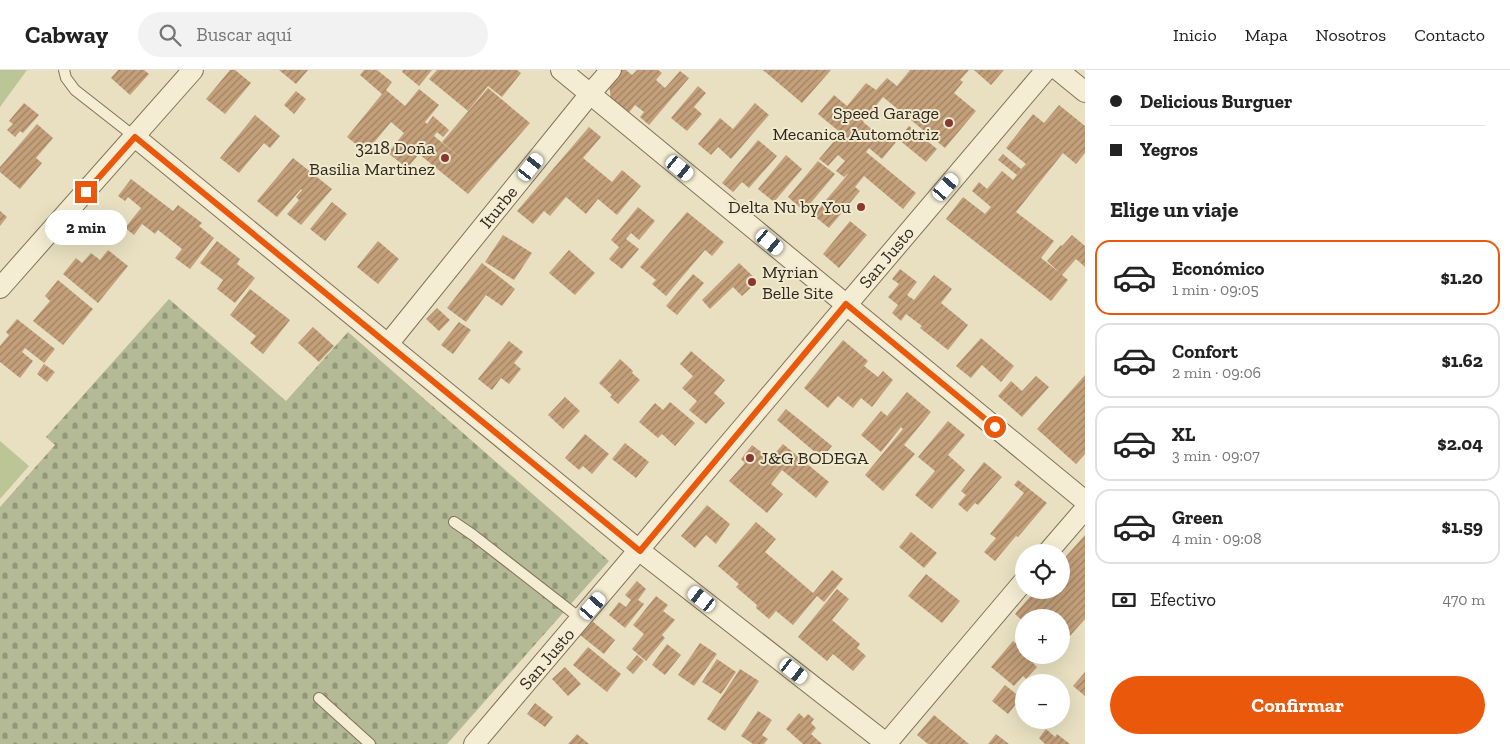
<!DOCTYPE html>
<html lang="es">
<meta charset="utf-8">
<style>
:root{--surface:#fff;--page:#f2f2f2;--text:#222;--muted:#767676;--line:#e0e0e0;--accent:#ea580c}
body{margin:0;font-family:"Zilla Slab",serif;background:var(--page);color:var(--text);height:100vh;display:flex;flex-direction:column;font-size:19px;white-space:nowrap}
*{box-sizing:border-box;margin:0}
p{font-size:16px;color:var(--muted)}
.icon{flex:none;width:28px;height:28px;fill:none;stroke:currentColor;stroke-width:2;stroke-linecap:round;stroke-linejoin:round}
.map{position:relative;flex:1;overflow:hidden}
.panel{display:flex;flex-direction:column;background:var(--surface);width:425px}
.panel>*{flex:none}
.guide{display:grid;align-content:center;height:110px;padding:0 25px;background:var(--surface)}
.tools{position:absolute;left:1015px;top:474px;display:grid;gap:10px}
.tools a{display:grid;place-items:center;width:55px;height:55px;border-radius:50%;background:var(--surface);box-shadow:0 5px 20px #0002;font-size:25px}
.end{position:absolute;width:22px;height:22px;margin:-11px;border:6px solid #ea580c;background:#fff;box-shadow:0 0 0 2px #fff}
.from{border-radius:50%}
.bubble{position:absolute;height:35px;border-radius:18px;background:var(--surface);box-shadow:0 5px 20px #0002;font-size:16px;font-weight:800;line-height:35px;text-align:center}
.car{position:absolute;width:15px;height:30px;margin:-15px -8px;border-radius:6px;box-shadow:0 0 4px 1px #0007;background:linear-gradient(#fff 24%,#345 0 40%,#fff 0 76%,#345 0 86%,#fff 0)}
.guide b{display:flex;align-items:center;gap:18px;height:48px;font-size:19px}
.guide b+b{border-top:1px solid var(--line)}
.guide i{width:12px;height:12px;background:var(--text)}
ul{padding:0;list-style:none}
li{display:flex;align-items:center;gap:15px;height:75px;margin:0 10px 8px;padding:0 15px;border:2px solid var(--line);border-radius:15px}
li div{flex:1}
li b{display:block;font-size:19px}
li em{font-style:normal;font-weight:800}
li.selected{border-color:var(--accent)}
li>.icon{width:45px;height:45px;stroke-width:1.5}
h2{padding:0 25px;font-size:22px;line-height:60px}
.pay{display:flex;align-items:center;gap:12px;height:55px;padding:0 25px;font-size:19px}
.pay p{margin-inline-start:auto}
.primary-button{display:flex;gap:10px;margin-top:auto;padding:10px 25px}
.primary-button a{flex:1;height:58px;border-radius:30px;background:var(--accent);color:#fff;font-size:20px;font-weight:800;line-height:58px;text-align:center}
header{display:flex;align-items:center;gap:30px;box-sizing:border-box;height:70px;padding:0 25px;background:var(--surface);border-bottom:1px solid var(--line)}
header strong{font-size:24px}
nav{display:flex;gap:28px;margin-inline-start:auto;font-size:18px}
.search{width:350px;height:45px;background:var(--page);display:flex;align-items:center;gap:12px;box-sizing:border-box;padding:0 18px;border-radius:28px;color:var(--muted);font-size:19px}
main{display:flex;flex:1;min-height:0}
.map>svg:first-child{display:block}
.cemetery{fill:url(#cemetery-stones)}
.pitch{fill:#bcc596}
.building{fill:url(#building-hatch)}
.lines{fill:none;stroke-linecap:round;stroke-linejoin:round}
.service-casing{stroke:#80715a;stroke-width:12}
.minor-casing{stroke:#80715a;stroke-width:22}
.service{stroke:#f4edd3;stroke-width:10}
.minor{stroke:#f4edd3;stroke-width:20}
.route{stroke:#ea580c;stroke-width:6}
.poi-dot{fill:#893731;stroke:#f1eacf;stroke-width:2}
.labels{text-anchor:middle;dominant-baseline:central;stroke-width:4;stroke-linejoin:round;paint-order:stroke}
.poi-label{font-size:18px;fill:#31281d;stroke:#f1eacf;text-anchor:end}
.street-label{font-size:18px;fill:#31281d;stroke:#f1eacf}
</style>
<header>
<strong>Cabway</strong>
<div class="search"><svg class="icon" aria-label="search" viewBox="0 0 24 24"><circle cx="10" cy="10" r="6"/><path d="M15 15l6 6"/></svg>Buscar aquí</div>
<nav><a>Inicio</a><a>Mapa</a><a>Nosotros</a><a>Contacto</a></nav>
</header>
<main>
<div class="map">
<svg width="1085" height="674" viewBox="0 0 1085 674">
<defs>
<pattern id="cemetery-stones" width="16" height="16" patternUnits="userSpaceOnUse" patternTransform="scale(1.25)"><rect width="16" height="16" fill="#b3ba95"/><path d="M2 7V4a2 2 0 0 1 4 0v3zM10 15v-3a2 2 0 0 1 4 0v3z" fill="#929779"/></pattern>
<pattern id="building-hatch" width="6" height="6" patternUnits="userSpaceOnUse" patternTransform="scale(1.25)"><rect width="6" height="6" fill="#c39f7a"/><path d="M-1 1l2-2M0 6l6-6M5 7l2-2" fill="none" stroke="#9f8263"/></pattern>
</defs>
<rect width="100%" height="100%" fill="#e8e0c1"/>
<!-- cemetery -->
<path class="cemetery" d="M 169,229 L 286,331 L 348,262 L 609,491 L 447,674 L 0,674 L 0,437 L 55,375 L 46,367 Z"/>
<!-- pitch -->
<path class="pitch" d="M 0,0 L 27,0 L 0,37 Z
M 0,371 L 29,396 L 0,429 Z"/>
<!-- building -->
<path class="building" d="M 118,0 L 144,0 L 149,4 L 130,25 L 111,8 Z
M 230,0 L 235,0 L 251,13 L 225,44 L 206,29 Z
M 279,0 L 308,0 L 296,14 Z
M 364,0 L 377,0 L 392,12 L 386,20 L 405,36 L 419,19 L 439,35 L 425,52 L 427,54 L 433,46 L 449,60 L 443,67 L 437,62 L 434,66 L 463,90 L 442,72 L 488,18 L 530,53 L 468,124 L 419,84 L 407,98 L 388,83 L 404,63 L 391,52 L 366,82 L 347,67 L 382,24 L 360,5 Z
M 403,0 L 432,0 L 419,16 L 402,2 Z
M 437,0 L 517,0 L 521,3 L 502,27 L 488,16 L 468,41 L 429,9 Z
M 620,0 L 626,0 L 632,5 L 637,0 L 658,0 L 662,3 L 656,10 L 665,18 L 680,1 L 689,8 L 649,55 L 640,47 L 644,42 L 635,35 L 627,45 L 611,31 L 609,13 Z
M 763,0 L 831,0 L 802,33 Z
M 910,0 L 969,0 L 960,10 L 963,12 L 954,23 L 976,41 L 945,78 L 883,27 L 863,52 L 879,65 L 883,61 L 896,72 L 882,89 L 869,78 L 866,82 L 916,123 L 903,139 L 864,106 L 855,117 L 860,121 L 829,158 L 813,145 L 850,102 L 844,107 L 836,101 L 845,91 L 838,85 L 828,96 L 819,89 L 841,63 L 818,44 L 834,25 L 847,36 L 866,13 L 876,20 L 887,8 L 897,16 Z
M 974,0 L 1004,0 L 991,15 Z
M 698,16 L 706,23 L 694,37 L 702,44 L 687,61 L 671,48 Z
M 296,21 L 306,29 L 294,44 L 284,35 Z
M 24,33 L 39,45 L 23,63 L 20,61 L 15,67 L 7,60 L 13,54 L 9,51 Z
M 755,33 L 769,45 L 731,89 L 718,77 L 711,85 L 698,74 L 720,48 L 733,59 Z
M 1059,35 L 1085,56 L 1085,83 L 1076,94 L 1063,83 L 1016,142 L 1054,171 L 1041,188 L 1060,203 L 1047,191 L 1061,175 L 1062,176 L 1072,165 L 1085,176 L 1085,197 L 1076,189 L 1062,205 L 1068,210 L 1051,231 L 946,149 L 963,127 L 985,144 L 991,137 L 972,121 L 979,112 L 987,119 L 1002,101 L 1013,110 L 1017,105 L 998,90 L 1003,84 L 1021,99 L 1026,94 L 1006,78 L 1033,44 L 1044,53 Z
M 255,45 L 280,66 L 270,78 L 264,73 L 239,103 L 220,88 Z
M 37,54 L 53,68 L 36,88 L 42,93 L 20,119 L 0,102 L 0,97 Z
M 909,56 L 937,79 L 926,92 L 898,69 Z
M 589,57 L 601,67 L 583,88 L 612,112 L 622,100 L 641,116 L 617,145 L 598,129 L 586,144 L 566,127 L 550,146 L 544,141 L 533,154 L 517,141 Z
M 758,70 L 777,86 L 749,118 L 742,112 L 733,122 L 722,113 Z
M 786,85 L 802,99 L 774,132 L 758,119 Z
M 293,88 L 332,119 L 301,155 L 287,144 L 299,130 L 296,127 L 302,120 L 301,119 L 277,147 L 257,131 Z
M 818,91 L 835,104 L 804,141 L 788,127 Z
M 131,109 L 173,141 L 178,135 L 202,153 L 199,156 L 214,168 L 190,199 L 175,188 L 182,179 L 158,160 L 155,164 L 142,154 L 134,165 L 125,158 L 141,138 L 128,127 L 125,131 L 118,126 Z
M 332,132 L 347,144 L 325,171 L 310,159 Z
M 638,137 L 655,151 L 639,170 L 631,163 L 626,169 L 639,179 L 622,199 L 609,189 L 619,177 L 611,170 Z
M 0,141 L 7,147 L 0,156 Z
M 687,142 L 724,172 L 712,186 L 705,180 L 666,226 L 652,214 L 656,210 L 640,197 Z
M 850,151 L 867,165 L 839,198 L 823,184 Z
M 503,165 L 532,183 L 514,210 L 485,192 Z
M 217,171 L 240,189 L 237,194 L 255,208 L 235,233 L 217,219 L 223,210 L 200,193 Z
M 378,171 L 399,189 L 378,214 L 357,197 Z
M 108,180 L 128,196 L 98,233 L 63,204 L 76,188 L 82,193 L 91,183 L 100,190 Z
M 569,180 L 595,203 L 575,225 L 549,203 Z
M 482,193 L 515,219 L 502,236 L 486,225 L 466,252 L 447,238 Z
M 739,193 L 758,211 L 742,226 L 733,217 L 710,239 L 702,230 Z
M 900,199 L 917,212 L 907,225 L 914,230 L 934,205 L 952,219 L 941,233 L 968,255 L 948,280 L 920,258 L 922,256 L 906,244 L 901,251 L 892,243 L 898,235 L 888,227 L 899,214 L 892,209 Z
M 693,204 L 704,213 L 677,245 L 666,236 Z
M 58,210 L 93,239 L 63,275 L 33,251 L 50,231 L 45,226 Z
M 250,219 L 290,250 L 263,284 L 250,273 L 256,266 L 230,245 Z
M 437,238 L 450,250 L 439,261 L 426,249 Z
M 17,249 L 55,279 L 44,293 L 25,278 L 22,282 L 33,291 L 20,308 L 0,292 L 0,276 L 9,265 L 6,262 Z
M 459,252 L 471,260 L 453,284 L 441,275 Z
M 313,257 L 334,276 L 319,292 L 298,273 Z
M 981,268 L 1014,296 L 1001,312 L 982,295 L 971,308 L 956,296 Z
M 843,270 L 868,291 L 864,296 L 878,307 L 883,301 L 893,310 L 872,337 L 861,328 L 853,338 L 838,326 L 828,338 L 804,318 Z
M 509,271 L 523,282 L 514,293 L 521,299 L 509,314 L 501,308 L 492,320 L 478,309 Z
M 691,281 L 725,310 L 714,323 L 725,333 L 706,354 L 689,340 L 697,331 L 682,318 L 693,306 L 680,294 Z
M 620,289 L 633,301 L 632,303 L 640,310 L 618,334 L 610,327 L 612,325 L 599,313 Z
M 44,294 L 55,302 L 47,312 L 37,304 Z
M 1085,305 L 1085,384 L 1076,394 L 1037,359 Z
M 1036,306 L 1049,317 L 1022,347 L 998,326 L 1011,311 L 1022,321 Z
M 907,322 L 931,342 L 904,375 L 915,384 L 883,421 L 865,405 L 903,359 L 901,357 L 881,382 L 861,365 L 881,341 L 887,346 Z
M 565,327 L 580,341 L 563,359 L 548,345 Z
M 670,332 L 695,353 L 675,376 L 662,364 L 658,368 L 639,352 L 655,333 L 663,340 Z
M 786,339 L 832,376 L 822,388 L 777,350 Z
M 948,351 L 965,365 L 948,385 L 965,400 L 932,439 L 915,425 L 935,401 L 918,387 Z
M 585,364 L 609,384 L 592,404 L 583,396 L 579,400 L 565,388 Z
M 625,373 L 649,392 L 636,408 L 612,389 Z
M 783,374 L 829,412 L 816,428 L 782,400 L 771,414 L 783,424 L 767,443 L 729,411 L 745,393 L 741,389 L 752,375 L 770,389 Z
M 984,392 L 1002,407 L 978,435 L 975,433 L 967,442 L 958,434 L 966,425 L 961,421 Z
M 1018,410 L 1047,433 L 1018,467 L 1016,466 L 995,491 L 984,482 L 996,468 L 990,464 L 1024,423 L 1014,415 Z
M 707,435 L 730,454 L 716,474 L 706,465 L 695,478 L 681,466 Z
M 756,452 L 776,469 L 765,482 L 813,523 L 832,500 L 843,509 L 824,532 L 817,526 L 793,555 L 776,541 L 769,549 L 756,538 L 757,535 L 736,517 L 739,514 L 718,496 Z
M 911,462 L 937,483 L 924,498 L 899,477 Z
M 1085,465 L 1085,549 L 1061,576 L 1061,548 L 1024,548 L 1024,552 L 1015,544 L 1036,520 L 1061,520 L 1061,492 Z
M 926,504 L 960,531 L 942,553 L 908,526 Z
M 637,511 L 646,519 L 638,530 L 644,534 L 625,558 L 609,545 L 619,532 L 626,537 L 631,530 L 625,525 Z
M 837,519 L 849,529 L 832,550 L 860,574 L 857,578 L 866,586 L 853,601 L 833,584 L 827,591 L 798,567 Z
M 656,526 L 668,535 L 663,541 L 675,550 L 662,565 L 665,568 L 646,591 L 632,579 L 644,564 L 633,555 Z
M 592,551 L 615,570 L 604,584 L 580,565 Z
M 1013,571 L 1024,580 L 1024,585 L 1030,585 L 1036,590 L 1033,593 L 1037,597 L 1026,609 L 1023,606 L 1014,616 L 991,597 Z
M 700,573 L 717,584 L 694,616 L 678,605 Z
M 667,574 L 681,585 L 665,605 L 652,595 Z
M 588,577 L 621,604 L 607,622 L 573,595 Z
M 637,585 L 644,591 L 633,604 L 626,598 Z
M 717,589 L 736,602 L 721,624 L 702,612 Z
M 565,597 L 581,614 L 568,626 L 552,609 Z
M 740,599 L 759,611 L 725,661 L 707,649 Z
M 1085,602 L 1085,626 L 1073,616 Z
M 1005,615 L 1021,628 L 1008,644 L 992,631 Z
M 535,633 L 553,647 L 545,657 L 527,644 Z
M 758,641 L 772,650 L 762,665 L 768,669 L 764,674 L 753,674 L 741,666 Z
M 799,643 L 804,648 L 808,644 L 814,649 L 811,653 L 816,658 L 811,664 L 822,674 L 803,674 L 786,659 Z
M 934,645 L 969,674 L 928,674 L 917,665 Z
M 1046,659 L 1055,667 L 1057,664 L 1070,674 L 1045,674 L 1039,668 Z
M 577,664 L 589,674 L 568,674 Z
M 996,664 L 1009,674 L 988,674 Z"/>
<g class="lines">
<defs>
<path id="service" d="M 64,0 L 66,8 L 75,20 L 135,67
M 454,452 L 473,465 L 581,549
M 319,628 L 370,674"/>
<g id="minor">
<path d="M 561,0 L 1085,431"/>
<path d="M 1058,0 L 1085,22"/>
<path d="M 135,67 L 640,481 L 887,674"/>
<path d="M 0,218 L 193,0"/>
<path id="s1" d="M 388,274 L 590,24 L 611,0"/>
<path d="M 1048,482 L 1085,439"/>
<path id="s2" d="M 474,674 C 666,450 854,224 1046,0"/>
<path d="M 886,674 L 1024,511"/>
</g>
</defs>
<!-- service casing -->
<use href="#service" class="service-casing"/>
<!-- minor casing -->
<use href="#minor" class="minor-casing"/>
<!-- service -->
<use href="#service" class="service"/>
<!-- minor -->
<use href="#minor" class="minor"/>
</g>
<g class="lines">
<!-- route -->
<path class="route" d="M 86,122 L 135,67 L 640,481 L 846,234 L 995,357"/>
</g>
<!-- markers -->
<g class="poi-dot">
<circle cx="949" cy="53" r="5"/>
<circle cx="445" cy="88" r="5"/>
<circle cx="861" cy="137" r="5"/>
<circle cx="752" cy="212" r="5"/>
<circle cx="750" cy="388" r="5"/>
</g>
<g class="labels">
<!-- poi labels -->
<g class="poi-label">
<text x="939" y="43">Speed Garage<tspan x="939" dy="21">Mecanica Automotriz</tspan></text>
<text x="435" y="78">3218 Doña<tspan x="435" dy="21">Basilia Martinez</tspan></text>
<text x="851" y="137">Delta Nu by You</text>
<text x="762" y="202" text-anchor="start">Myrian<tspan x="762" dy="21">Belle Site</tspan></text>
<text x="760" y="388" text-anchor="start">J&amp;G BODEGA</text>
</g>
<!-- street labels -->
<g class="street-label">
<text stroke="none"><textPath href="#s1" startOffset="176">Iturbe</textPath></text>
<text stroke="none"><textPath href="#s2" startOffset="638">San Justo</textPath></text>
<text stroke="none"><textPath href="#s2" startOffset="112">San Justo</textPath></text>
</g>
</g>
</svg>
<div class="tools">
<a><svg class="icon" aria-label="locate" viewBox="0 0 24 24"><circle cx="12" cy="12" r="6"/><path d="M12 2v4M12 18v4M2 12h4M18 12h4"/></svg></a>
<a>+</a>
<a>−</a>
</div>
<i class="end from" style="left:995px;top:357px"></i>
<i class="end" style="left:86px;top:122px"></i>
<div class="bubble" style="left:45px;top:140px;width:82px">2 min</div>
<i class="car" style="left:531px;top:97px;rotate:39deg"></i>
<i class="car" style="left:680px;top:98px;rotate:129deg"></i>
<i class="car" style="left:946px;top:117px;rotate:41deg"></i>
<i class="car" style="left:770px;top:172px;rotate:130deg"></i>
<i class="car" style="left:702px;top:529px;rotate:308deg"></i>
<i class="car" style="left:593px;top:536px;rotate:41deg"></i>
<i class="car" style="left:794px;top:601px;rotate:128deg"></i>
</div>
<section class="panel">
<div class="guide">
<b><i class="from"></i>Delicious Burguer</b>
<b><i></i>Yegros</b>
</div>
<h2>Elige un viaje</h2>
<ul>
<li class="selected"><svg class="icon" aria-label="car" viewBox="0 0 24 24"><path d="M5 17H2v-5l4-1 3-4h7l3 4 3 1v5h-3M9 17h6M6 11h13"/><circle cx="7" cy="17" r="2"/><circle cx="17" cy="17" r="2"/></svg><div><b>Económico</b><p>1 min · 09:05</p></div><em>$1.20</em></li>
<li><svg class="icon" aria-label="car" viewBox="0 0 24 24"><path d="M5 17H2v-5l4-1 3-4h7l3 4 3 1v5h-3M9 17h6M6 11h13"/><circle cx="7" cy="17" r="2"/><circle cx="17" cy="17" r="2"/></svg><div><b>Confort</b><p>2 min · 09:06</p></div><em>$1.62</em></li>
<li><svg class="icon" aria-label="car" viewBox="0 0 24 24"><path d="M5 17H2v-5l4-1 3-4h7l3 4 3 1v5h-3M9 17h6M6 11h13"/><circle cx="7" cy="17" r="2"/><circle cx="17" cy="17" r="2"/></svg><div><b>XL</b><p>3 min · 09:07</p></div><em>$2.04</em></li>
<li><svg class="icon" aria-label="car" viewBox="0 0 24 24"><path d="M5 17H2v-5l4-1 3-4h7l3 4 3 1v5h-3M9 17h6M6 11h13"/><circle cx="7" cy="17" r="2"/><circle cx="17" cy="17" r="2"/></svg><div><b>Green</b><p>4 min · 09:08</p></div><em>$1.59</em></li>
</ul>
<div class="pay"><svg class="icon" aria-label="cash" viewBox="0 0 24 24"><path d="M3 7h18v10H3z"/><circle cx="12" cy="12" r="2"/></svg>Efectivo<p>470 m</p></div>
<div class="primary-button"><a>Confirmar</a></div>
</section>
</main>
